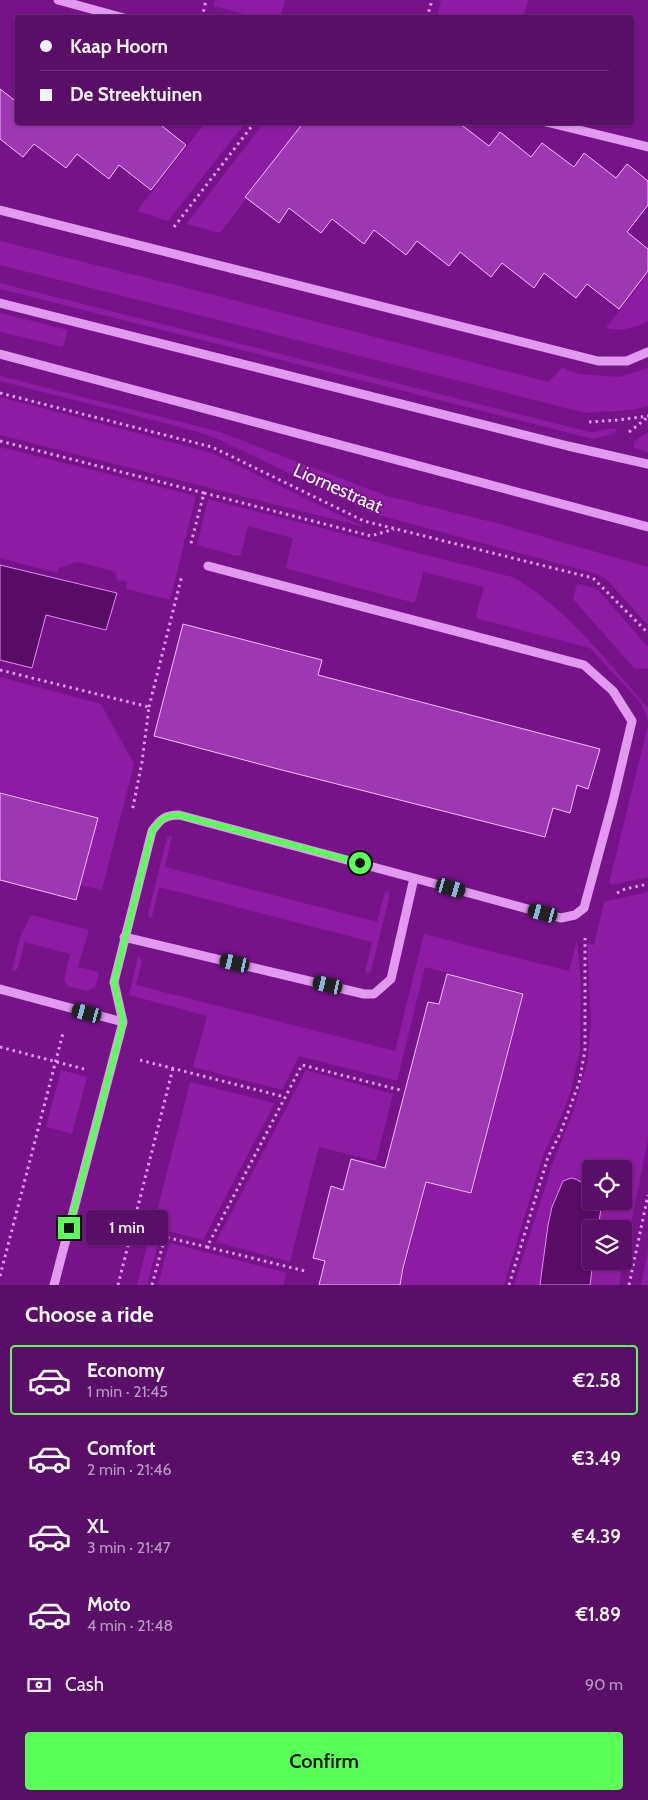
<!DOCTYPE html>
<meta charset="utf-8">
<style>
:root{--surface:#590e67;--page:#5f176d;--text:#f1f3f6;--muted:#b79cc0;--line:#6e2e7b;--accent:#5aff59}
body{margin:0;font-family:Cabin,sans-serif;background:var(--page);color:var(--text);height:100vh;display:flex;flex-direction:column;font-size:19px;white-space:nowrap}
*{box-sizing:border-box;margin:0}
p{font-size:16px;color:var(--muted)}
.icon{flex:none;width:28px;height:28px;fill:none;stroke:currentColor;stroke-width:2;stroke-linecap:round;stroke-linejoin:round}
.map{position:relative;height:1285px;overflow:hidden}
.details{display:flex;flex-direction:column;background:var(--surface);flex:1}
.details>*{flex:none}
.banner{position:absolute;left:15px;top:15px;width:619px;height:110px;border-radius:5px;box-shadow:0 1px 4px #0004,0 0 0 1px var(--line);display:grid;align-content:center;height:110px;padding:0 25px;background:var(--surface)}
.tools{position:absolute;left:582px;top:1160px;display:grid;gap:10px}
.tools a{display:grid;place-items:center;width:50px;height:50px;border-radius:5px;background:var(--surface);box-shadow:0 1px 4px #0004,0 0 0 1px var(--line);font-size:25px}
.end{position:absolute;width:22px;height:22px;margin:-11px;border:6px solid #5aff59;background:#111;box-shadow:0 0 0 2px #111}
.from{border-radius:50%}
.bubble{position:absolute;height:35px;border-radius:5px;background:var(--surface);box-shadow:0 1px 4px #0004,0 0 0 1px var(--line);font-size:16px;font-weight:600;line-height:35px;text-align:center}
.car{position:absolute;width:15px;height:30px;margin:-15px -8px;border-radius:6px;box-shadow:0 0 4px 1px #0007;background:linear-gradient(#222 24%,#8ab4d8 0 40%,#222 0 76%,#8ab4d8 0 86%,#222 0)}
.banner b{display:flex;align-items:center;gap:18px;height:48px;font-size:19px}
.banner b+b{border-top:1px solid var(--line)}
.banner i{width:12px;height:12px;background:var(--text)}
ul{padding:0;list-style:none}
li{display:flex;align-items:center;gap:15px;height:70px;margin:0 10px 8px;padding:0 15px;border:2px solid transparent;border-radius:5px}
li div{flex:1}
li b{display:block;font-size:19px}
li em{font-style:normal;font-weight:600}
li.on{border-color:var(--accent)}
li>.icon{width:45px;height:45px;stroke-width:1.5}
h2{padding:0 25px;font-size:22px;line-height:60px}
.pay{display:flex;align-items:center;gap:12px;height:55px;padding:0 25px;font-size:19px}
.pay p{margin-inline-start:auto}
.cta{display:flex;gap:10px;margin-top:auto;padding:10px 25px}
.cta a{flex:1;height:58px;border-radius:5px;background:var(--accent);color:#111;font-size:20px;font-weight:600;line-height:58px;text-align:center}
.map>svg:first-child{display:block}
.green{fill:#8d1ba3}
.water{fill:#590c66;stroke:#e08cf3}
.building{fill:#9e37b2;stroke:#f1c0fb}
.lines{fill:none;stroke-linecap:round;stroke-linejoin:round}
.path{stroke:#e19af0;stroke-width:3;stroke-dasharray:2.5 4;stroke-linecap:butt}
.minor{stroke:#e19af0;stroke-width:9}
.route{stroke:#5aff59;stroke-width:6}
.labels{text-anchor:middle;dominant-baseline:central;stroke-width:4;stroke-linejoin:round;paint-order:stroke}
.street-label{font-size:19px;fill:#fff;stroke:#771389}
</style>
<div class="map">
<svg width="648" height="1285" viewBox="0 0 648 1285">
<rect width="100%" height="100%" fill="#771389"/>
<!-- green -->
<path class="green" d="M 215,0 L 285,0 L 280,18 L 257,17 L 213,6 Z
M 441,0 L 528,0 L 523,17 L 505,15 L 504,18 L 437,17 Z
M 205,123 L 245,123 L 168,221 L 137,211 Z
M 264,123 L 304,123 L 220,233 L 186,224 Z
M 0,241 L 187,288 L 548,382 L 562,368 L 579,374 L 620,377 L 648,368 L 648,406 C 626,413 608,410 586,413 L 0,265 Z
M 648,274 L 648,321 C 634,328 622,332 606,328 Z
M 0,283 L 590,432 C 598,432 609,426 617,430 L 614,434 L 593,439 L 0,289 Z
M 0,313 L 68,330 L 63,347 L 0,332 Z
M 0,376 L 217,431 L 387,496 L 496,523 L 648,567 L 648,625 L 607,580 L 597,574 L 374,514 L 218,439 L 195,431 L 0,381 Z
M 0,397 L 212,453 L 364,527 L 0,435 Z
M 648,432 L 648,452 L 634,448 L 634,442 Z
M 0,447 L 196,496 L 170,600 L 126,589 L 127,582 L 117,580 L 116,574 L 110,570 L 77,562 L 59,568 L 57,573 L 0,558 Z
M 208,499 L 512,577 C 566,606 608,663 648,708 L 648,720 L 641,703 L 590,648 L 478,619 L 476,615 L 484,587 L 423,572 L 416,599 L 415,602 L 411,602 L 288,569 L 286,567 L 293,538 L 248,526 L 241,554 L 238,556 L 197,545 Z
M 577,584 L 594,588 L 600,592 L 648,647 L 648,669 L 634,668 L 573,599 Z
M 0,677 L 101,704 L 134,764 L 102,890 L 81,885 L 98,817 L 0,792 Z
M 648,726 L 648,877 L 612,885 L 609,883 Z
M 170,836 L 172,836 L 165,867 L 377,922 L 385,892 L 388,892 L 390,895 L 371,971 L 368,973 L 365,972 L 372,942 L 159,887 L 152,917 L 149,917 L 148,914 L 167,838 Z
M 648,892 L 648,1139 L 619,1285 L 590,1285 L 593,1261 L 624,1261 L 624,1229 L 598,1229 L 601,1208 L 600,1201 L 624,1201 L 624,1169 L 591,1169 L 591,1188 L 583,1185 L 548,1225 L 540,1285 L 514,1285 L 553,1162 L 573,1112 L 587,1064 L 591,1021 L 587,943 L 594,945 L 604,902 Z
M 31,915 L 89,930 L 78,967 L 99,972 L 95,987 L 87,991 L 67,986 L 64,980 L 70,954 L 25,942 L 18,968 L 16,970 L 12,971 L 20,937 Z
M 424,934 L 569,971 L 577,941 L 581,983 L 580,1050 L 570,1094 L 560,1119 L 543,1155 L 504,1285 L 400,1285 L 427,1182 L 472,1194 L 524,993 L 425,967 L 397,1081 L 299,1056 L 282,1090 L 193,1067 L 207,1016 L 129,995 L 138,956 L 142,961 L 136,985 L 395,1051 Z
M 61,1070 L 87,1077 L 72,1134 L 46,1127 Z
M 306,1070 L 393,1094 L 376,1161 L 319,1147 L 290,1262 L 216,1242 Z
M 190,1082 L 275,1103 L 203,1240 L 153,1227 Z
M 149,1238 L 159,1241 L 147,1285 L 137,1285 Z
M 169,1243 L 287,1273 L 283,1285 L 158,1285 Z
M 648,1251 L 648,1285 L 641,1285 Z"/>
<!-- water -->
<path class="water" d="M 0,565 L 117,593 L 106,630 L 46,615 L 32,668 L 0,660 Z
M 571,1178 C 579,1179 584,1185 591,1188 L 591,1201 L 600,1201 L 601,1208 L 598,1229 L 591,1229 L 591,1261 L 593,1261 L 590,1285 L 540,1285 L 548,1225 L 552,1207 L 563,1181 Z"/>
<!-- building -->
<path class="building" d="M 0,89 L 18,103 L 18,122 L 157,122 L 186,145 L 151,190 L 119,165 L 109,179 L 77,154 L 66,168 L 34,144 L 23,157 L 0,139 Z
M 304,122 L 459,123 L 489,146 L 500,132 L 531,157 L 542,143 L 574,167 L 584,153 L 616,178 L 627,164 L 648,181 L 648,205 L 627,232 L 648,249 L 648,271 L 619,309 L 587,284 L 576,298 L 544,273 L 534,288 L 502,263 L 491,277 L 460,252 L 449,266 L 417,241 L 406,255 L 374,230 L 364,244 L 332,219 L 321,233 L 289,208 L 279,223 L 245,197 Z
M 183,624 L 322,660 L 318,675 L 600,749 L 588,789 L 577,785 L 570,813 L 553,808 L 545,837 L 278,769 L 154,736 Z
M 0,793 L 98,818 L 76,900 L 0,880 Z
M 447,974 L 523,994 L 471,1193 L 426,1182 L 403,1268 L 400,1285 L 319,1285 L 325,1261 L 313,1258 L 331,1186 L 343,1190 L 351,1159 L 385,1168 L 428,1002 L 439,1004 Z"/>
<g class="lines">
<!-- path -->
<path class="path" d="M 202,18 L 206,0
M 427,18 L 432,0
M 174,227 L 255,122
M 0,393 L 212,447 L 364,521 L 593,578 L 648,633
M 589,422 L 618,420 L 648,416
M 629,432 L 648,417
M 0,441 L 204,493 L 190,547
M 204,493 L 371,536 L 394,529
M 0,670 L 149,707 L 142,762 L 132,812
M 149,707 L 182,575
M 617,893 L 625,889 L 648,884
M 0,1047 L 84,1069
M 140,1060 L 285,1097
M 133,1229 L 165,1237
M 207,1247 L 305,1271
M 0,1276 L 63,1033
M 118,1285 L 173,1068
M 152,1285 L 165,1237 L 207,1247 L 302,1065 L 400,1090
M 509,1285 L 548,1157 L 560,1134 L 579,1083 L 585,1050 L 585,938
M 629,1285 L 648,1195"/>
<!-- minor -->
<path class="minor" d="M 58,0 L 124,18
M 546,122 L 648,147
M 0,210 L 598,361 L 627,361 L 648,352
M 0,303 L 568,446 L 648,464
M 0,354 L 648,527
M 208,566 L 584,665 L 613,691 L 632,721 L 613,801 L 584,908 L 575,915 L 561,918 L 414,878
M 0,989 L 123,1022
M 54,1285 L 123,1022 L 114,982 L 152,831 C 160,820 164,815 179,815 L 414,878 L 391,979 L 374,994 L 364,994 L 124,937"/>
</g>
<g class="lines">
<!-- route -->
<path class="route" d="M 69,1228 L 123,1022 L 114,982 L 152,831 C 160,820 164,815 179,815 L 360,863"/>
</g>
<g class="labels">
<!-- street labels -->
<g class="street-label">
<text transform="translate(338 488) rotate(24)">Liornestraat</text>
</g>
</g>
</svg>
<div class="tools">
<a><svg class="icon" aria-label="locate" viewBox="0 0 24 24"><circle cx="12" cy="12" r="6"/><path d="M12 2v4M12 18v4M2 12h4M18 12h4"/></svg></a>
<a><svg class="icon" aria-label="layers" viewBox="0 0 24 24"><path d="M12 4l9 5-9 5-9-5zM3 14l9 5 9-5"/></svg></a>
</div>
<i class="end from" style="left:360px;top:863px"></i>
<i class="end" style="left:69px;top:1228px"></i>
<div class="bubble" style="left:86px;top:1210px;width:82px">1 min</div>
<i class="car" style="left:451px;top:888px;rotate:106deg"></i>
<i class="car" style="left:543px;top:913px;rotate:285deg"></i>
<i class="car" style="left:235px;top:963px;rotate:283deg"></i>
<i class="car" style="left:328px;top:985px;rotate:283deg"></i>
<i class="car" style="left:87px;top:1013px;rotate:285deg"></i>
<div class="banner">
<b><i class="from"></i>Kaap Hoorn</b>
<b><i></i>De Streektuinen</b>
</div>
</div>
<section class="details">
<h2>Choose a ride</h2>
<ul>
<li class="on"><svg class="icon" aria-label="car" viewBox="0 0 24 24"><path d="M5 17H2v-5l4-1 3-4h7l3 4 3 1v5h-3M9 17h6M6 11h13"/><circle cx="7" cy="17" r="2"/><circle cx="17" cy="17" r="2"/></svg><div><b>Economy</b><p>1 min · 21:45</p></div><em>€2.58</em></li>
<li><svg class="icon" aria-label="car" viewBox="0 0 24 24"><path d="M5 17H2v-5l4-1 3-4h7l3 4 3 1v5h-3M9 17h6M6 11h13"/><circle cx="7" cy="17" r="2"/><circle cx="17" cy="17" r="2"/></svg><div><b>Comfort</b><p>2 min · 21:46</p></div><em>€3.49</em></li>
<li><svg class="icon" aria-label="car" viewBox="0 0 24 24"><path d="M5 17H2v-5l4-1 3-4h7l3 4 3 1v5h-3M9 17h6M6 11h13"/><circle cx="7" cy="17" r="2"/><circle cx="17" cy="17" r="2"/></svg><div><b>XL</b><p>3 min · 21:47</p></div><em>€4.39</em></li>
<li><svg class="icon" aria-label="car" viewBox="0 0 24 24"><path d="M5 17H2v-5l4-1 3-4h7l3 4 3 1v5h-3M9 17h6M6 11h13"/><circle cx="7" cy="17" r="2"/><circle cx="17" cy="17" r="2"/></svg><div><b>Moto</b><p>4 min · 21:48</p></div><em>€1.89</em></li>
</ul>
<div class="pay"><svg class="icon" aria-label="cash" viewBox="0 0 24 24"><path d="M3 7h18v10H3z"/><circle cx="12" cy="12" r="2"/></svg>Cash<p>90 m</p></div>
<div class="cta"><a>Confirm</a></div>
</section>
